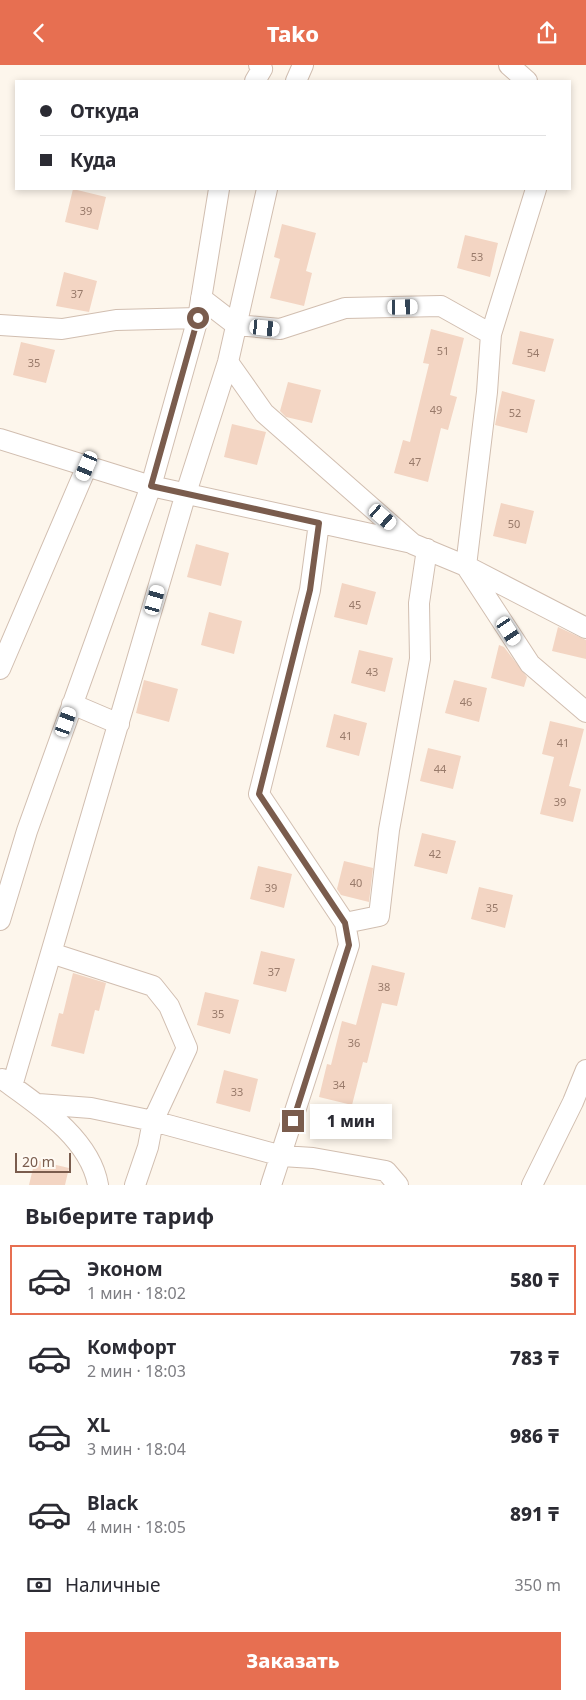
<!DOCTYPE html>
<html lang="ru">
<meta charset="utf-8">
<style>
:root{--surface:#fff;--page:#f7f7f7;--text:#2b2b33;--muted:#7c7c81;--line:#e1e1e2;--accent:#e76f51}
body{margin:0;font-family:"Noto Sans",sans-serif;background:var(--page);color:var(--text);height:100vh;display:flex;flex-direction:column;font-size:19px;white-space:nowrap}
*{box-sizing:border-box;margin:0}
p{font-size:16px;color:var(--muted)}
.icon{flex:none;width:28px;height:28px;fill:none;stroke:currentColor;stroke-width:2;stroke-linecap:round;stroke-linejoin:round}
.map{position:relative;height:1120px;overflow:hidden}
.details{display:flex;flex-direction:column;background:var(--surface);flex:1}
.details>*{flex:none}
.hud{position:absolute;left:15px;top:15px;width:556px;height:110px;border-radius:0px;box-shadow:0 2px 8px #0003;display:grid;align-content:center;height:110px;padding:0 25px;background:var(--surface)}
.scale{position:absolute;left:15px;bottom:12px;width:56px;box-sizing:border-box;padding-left:5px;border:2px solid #7a5c4d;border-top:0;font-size:14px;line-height:18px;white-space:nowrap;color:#7a5c4d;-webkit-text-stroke:4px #fffaf3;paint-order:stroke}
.end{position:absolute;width:22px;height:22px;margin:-11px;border:6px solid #7a5c4d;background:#fff;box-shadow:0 0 0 2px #fff}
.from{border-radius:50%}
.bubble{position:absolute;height:35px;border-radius:0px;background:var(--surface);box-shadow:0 2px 8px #0003;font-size:16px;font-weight:800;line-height:35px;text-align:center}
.car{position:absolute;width:15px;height:30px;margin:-15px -8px;border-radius:6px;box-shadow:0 0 4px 1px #0007;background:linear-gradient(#fff 24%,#345 0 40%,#fff 0 76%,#345 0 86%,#fff 0)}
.hud b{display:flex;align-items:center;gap:18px;height:48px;font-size:19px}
.hud b+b{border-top:1px solid var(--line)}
.hud i{width:12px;height:12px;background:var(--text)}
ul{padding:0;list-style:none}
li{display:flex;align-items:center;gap:15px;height:70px;margin:0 10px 8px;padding:0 15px;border:2px solid transparent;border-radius:0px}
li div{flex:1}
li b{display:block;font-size:19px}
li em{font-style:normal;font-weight:800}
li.current{border-color:var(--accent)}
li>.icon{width:45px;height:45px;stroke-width:1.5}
h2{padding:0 25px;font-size:22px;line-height:60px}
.pay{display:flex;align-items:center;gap:12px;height:55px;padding:0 25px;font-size:19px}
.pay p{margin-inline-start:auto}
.cta{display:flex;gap:10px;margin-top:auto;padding:10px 25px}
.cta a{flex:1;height:58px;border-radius:0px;background:var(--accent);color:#fff;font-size:20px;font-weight:800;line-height:58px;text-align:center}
header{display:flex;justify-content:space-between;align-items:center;height:65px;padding:0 25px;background:var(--accent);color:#fff;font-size:22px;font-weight:800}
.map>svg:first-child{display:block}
.building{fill:#f3d5c3}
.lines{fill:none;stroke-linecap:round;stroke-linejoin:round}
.minor-casing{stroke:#d1beb0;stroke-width:22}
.minor{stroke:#fff;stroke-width:20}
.route{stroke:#7a5c4d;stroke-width:6}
.labels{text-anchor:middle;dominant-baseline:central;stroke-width:4;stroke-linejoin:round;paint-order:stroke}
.number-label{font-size:11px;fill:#987a6a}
</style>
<header><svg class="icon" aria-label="back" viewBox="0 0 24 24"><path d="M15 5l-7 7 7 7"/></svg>Tako<svg class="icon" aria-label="share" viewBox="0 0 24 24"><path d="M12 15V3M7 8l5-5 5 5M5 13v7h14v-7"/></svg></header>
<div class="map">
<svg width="586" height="1120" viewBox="0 0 586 1120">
<rect width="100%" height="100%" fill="#fdf6ec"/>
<!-- building -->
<path class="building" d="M 73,124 L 106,132 L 98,165 L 65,157 Z
M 282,159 L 316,168 L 306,206 L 312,208 L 304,241 L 270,233 L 280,194 L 274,192 Z
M 465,170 L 498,178 L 490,212 L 457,203 Z
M 64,207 L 97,216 L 89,247 L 56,241 Z
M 431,264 L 464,273 L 450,330 L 457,332 L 448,365 L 441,363 L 428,417 L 394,408 L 403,375 L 410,377 L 429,299 L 423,298 Z
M 520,266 L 554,274 L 545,307 L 512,299 Z
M 21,277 L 55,285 L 46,318 L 13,310 Z
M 288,317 L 321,325 L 312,358 L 286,352 L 280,346 Z
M 502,326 L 535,335 L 527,368 L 495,360 Z
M 232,359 L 266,367 L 257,400 L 224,392 Z
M 501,438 L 534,446 L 526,479 L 493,471 Z
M 196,479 L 229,488 L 221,521 L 187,512 Z
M 342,518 L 376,527 L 367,560 L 334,552 Z
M 209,547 L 242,556 L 234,589 L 201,580 Z
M 558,562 L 586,575 L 586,594 L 552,586 Z
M 499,580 L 504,582 L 527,612 L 524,622 L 491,613 Z
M 359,585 L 393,593 L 385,627 L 351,618 Z
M 144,615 L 178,624 L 169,657 L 136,648 Z
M 454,615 L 487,623 L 479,657 L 445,648 Z
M 334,649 L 367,658 L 359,691 L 326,682 Z
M 550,656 L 584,664 L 569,721 L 581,724 L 573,757 L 540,749 L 554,692 L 542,689 Z
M 428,683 L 461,691 L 453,724 L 420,716 Z
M 422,768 L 456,776 L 447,809 L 414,801 Z
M 344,796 L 373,803 L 369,837 L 341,830 L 337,824 Z
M 258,801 L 292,809 L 284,843 L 250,834 Z
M 479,822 L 513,830 L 505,863 L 471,854 Z
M 261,886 L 295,894 L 286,927 L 253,919 Z
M 372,900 L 405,908 L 397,941 L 382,938 L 367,998 L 363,997 L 352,1040 L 319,1032 L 327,999 L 331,1000 L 342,956 L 356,960 Z
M 73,908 L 106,918 L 99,946 L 95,945 L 84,989 L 51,981 L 59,948 L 63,949 Z
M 205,927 L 239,935 L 230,969 L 197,960 Z
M 224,1005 L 258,1014 L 250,1047 L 216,1038 Z
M 35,1095 L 69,1103 L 65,1120 L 29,1120 Z"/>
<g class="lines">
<defs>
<path id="minor" d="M 509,0 L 527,16
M 255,16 L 262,4 L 259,0
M 296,16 L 303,0
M 201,233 L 236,260 L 280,264 L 345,243 L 441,241 L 491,269 L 487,327 L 466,501 L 530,599 L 586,647
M 0,260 L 62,264 L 116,255 L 198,253
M 491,269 L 536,124
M 228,297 L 264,348 L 413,479 L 466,501 L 586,563
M 0,374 L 151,421 L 412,478
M 0,604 L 87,401
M 72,639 L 119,659
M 0,855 L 27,766 L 151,421 L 198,253 L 219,124
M 345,858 L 379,851 L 389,765 L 420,594 L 419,538 L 427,484
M 51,888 L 153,921 L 169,941 L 187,983 L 153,1056 L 148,1082 L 135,1120
M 2,1014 C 38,1040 90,1073 98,1120
M 12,1021 L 186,428 L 228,297 L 267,124
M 38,1039 L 91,1043 L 153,1056 L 282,1091 L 313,1093 L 386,1106 L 398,1120
M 271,1120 L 349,880 L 345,858 L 259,729 L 310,525 L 319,458
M 532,1120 L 573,1037 L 586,1005"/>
</defs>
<!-- minor casing -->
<use href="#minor" class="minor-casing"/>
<!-- minor -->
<use href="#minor" class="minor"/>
</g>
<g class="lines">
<!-- route -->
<path class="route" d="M 198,253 L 151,421 L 319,458 L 310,525 L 259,729 L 345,858 L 349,880 L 293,1056"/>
</g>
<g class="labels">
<!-- number labels -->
<g class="number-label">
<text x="86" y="145">39</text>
<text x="477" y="191">53</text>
<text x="77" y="228">37</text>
<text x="443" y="285">51</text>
<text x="533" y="287">54</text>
<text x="34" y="297">35</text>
<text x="436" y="344">49</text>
<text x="515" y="347">52</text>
<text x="415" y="396">47</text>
<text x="514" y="458">50</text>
<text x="355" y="539">45</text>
<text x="372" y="606">43</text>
<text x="466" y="636">46</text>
<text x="346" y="670">41</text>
<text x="563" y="677">41</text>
<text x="440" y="703">44</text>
<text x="560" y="736">39</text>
<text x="435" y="788">42</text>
<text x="356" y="817">40</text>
<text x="271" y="822">39</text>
<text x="492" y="842">35</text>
<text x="274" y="906">37</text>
<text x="384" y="921">38</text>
<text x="218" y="948">35</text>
<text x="354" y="977">36</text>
<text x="339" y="1019">34</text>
<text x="237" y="1026">33</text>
</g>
</g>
</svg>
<div class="scale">20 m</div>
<i class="end from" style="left:198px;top:253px"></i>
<i class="end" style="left:293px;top:1056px"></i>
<div class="bubble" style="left:310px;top:1039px;width:82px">1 мин</div>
<i class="car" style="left:403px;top:242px;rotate:89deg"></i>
<i class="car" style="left:265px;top:263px;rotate:96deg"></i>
<i class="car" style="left:87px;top:401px;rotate:203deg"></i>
<i class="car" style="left:383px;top:452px;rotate:131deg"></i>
<i class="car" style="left:155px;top:535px;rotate:16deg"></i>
<i class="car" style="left:509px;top:566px;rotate:147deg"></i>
<i class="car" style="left:66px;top:657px;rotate:20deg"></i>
<div class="hud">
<b><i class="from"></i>Откуда</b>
<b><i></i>Куда</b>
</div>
</div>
<section class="details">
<h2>Выберите тариф</h2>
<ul>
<li class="current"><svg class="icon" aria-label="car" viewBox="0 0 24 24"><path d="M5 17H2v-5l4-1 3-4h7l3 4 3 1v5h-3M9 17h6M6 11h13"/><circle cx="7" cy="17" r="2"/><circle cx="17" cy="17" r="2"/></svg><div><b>Эконом</b><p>1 мин · 18:02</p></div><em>580 ₸</em></li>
<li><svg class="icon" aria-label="car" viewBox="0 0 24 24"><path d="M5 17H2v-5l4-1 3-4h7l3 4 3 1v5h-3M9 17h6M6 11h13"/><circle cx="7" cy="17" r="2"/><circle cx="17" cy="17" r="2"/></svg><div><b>Комфорт</b><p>2 мин · 18:03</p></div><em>783 ₸</em></li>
<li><svg class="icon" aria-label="car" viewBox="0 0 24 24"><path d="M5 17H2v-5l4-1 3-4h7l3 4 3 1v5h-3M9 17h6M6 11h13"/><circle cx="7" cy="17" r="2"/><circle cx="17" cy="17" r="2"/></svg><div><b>XL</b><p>3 мин · 18:04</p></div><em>986 ₸</em></li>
<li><svg class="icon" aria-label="car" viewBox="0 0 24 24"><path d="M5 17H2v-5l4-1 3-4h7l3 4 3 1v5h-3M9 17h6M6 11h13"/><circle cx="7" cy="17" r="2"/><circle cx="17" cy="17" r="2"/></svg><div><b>Black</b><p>4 мин · 18:05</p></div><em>891 ₸</em></li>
</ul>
<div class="pay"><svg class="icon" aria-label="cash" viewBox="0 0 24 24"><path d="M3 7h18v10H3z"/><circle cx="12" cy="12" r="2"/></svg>Наличные<p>350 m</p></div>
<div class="cta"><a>Заказать</a></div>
</section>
